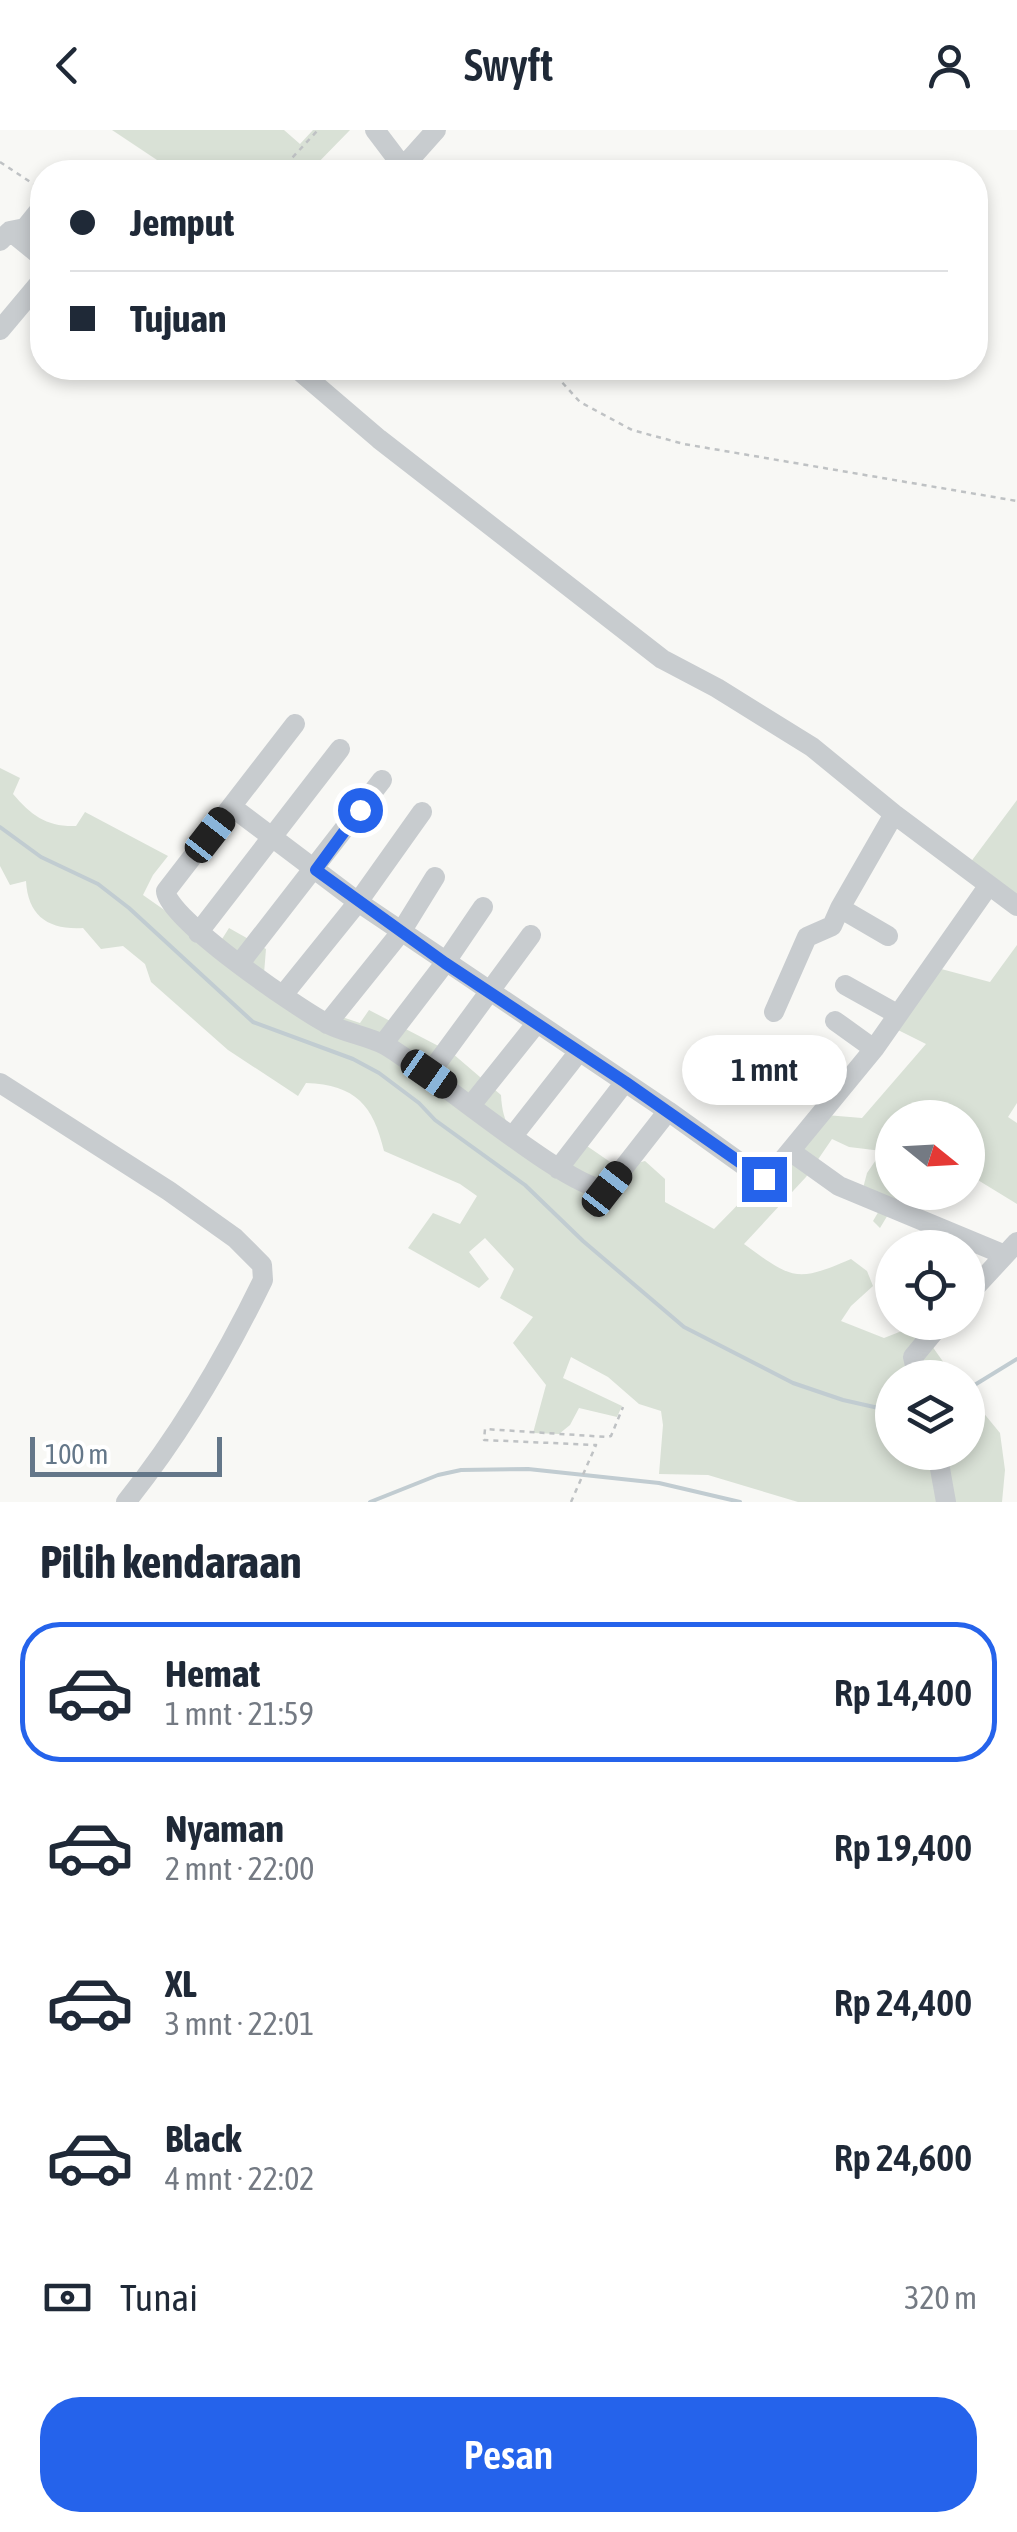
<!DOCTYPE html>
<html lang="id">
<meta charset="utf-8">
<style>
:root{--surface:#fff;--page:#f2f2f3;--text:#1f2937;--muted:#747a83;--line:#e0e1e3;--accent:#2563eb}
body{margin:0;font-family:"Asap Condensed",sans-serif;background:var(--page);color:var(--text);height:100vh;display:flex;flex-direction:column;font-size:38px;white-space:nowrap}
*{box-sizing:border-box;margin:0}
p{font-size:32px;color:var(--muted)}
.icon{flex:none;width:55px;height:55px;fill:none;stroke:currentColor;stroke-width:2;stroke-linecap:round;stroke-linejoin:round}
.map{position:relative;height:1372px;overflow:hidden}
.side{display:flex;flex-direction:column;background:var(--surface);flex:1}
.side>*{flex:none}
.banner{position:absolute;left:30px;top:30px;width:958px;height:220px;border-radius:40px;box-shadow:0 5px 15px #0003;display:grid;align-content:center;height:220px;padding:0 40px;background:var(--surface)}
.needle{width:65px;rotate:108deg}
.fabs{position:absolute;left:875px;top:970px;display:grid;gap:20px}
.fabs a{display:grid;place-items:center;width:110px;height:110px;border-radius:50%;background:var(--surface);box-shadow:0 5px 15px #0003;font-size:50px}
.scale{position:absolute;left:30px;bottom:25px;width:192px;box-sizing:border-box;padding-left:10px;border:5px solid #647789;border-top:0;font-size:28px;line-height:35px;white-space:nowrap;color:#647789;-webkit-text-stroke:8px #fff;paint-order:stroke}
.end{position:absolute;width:45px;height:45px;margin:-22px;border:12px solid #2563eb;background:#fff;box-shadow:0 0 0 5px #fff}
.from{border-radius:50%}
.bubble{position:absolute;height:70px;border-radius:35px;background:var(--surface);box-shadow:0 5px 15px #0003;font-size:32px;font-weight:600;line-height:70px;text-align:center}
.car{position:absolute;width:30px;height:60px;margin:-30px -15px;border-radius:12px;box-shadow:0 0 8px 2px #0007;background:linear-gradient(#222 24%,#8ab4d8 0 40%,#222 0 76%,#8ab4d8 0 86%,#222 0)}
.banner b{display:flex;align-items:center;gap:35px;height:95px;font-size:38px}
.banner b+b{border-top:2px solid var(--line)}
.banner i{width:25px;height:25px;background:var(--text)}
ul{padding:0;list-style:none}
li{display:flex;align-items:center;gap:30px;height:140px;margin:0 20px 15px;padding:0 20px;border:5px solid transparent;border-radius:40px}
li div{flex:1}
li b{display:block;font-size:38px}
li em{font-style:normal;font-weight:600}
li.on{border-color:var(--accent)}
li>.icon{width:90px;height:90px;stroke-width:1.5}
h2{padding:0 40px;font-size:45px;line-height:120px}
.pay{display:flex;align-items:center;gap:25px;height:110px;padding:0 40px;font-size:38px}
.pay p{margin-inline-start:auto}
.action{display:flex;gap:20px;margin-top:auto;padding:20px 40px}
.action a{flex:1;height:115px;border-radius:40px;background:var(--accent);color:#fff;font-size:40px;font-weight:600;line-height:115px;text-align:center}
header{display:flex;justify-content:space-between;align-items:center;height:130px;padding:0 40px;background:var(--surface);font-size:45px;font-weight:600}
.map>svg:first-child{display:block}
.green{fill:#d9e1d6}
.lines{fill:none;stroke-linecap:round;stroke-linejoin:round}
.stream{stroke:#c1ccd1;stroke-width:4}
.path{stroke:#bfc2c4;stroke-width:2.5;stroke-dasharray:5 5;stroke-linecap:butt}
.minor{stroke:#c8cccf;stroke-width:20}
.route{stroke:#2563eb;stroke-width:12}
</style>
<header><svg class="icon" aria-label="back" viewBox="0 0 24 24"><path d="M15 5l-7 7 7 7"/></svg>Swyft<svg class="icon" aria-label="person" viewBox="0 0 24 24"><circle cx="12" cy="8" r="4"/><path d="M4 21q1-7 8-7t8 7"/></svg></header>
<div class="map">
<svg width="1017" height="1372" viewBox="0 0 1017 1372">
<rect width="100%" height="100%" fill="#f8f8f5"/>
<!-- green -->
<path class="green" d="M 112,0 L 284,0 L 300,14 L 313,0 L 350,0 L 309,42 L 175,42 Z
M 0,638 L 20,648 L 13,664 C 32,686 47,697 76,696 L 85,682 L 168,726 L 153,745 L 143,765 L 217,817 L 229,798 L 266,819 L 263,856 L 303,874 L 360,893 L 369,880 L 452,923 L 501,965 C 503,1005 521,1013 554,1030 L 584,1014 L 619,1038 L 645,1031 L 665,1049 L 665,1072 L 714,1099 L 826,985 L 862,988 L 926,914 L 886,894 L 930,836 L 990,852 L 1017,815 L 1017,973 L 1008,987 L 1017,993 L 1017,1074 L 968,1044 L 968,988 L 892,988 L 892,1062 L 901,1063 L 880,1098 L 873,1091 L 883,1074 L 862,1062 L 867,1043 L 882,1021 L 849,1017 L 832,1009 L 806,1047 L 744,1114 C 792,1149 796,1153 851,1129 L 867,1141 L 873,1156 L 851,1176 L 841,1191 L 884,1208 L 917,1195 L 954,1247 L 892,1248 L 892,1322 L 968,1322 L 968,1264 L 1000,1303 L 1005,1340 L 1002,1372 L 798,1372 L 708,1345 L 659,1344 L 663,1295 L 661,1281 L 639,1274 L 608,1247 L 571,1227 L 563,1248 L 622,1276 L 617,1287 L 579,1278 L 570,1295 L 559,1304 L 533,1303 L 546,1255 L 513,1213 L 533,1187 L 500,1168 L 514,1139 L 485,1108 L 469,1122 L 489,1149 L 479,1158 L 408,1118 L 433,1083 L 460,1094 L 477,1066 L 460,1054 L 384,1021 C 373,975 356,955 306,953 L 298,966 L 228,920 L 151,852 L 145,834 L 123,816 L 101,819 L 83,798 C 48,800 28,786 26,751 L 10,755 L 0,736 Z
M 1017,670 L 1017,777 L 964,741 Z"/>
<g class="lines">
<!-- stream -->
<path class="stream" d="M 0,697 L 41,727 L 98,754 L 129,778 L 253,892 L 353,929 L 379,943 L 419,973 L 435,990 L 525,1055 L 583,1111 L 684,1197 L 793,1253 L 843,1270 L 892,1281
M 968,1259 L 1017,1229
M 370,1372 L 438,1345 L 461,1340 L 528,1339 L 659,1353 L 740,1372"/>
<!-- path -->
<path class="path" d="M 0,32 L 41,59
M 279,42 L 318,0
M 549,238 L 580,272 L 632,300 L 684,314 L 1017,371
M 571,1372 L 596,1315 L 484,1310 L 485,1299 L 607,1307 L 611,1306 L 623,1277"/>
<!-- minor -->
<path class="minor" d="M 375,0 L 403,37 L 436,0
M 10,101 L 42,127
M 0,111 L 10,101 L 25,98 L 42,77
M 0,200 L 42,150
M 296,238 L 379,309 L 662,529 L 717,558 L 812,617 L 894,684 L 1017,776
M 295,594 L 166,761 C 165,787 300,880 328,894 C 346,903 367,906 385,915 C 428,939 572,1063 607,1059 L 668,981
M 232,677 L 358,772 L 668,981 L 763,1049 L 768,1048 L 874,919 L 989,755
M 198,803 L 340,619
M 888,806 L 840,778 L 894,684
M 240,833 L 382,650
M 845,855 L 897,884
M 283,865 L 358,772 L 422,682
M 774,882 L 807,807 L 832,796 L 840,778
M 835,891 L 874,919
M 327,894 L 401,802 L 435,747
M 383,914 L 445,833 L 483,777
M 429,944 L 531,805
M 0,953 L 169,1061 L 235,1108 L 262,1135 L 263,1150 C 225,1228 180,1305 126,1372
M 472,974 L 536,894
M 512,1007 L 578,923
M 790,1021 L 839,1056 L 1005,1125
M 558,1039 L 625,952
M 968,1165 L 1017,1112
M 918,1248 L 913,1227 L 942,1192
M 937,1322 L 946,1372"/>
</g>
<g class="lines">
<!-- route -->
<path class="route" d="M 360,680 L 316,740 L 445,833 L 625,952 L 764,1049"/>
</g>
</svg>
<div class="fabs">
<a><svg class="needle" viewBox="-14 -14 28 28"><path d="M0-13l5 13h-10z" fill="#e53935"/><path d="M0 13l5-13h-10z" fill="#747a83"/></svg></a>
<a><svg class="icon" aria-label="locate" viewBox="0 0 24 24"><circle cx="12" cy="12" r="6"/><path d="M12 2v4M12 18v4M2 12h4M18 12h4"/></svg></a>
<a><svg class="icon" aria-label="layers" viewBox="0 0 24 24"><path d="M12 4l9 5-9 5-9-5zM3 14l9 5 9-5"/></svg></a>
</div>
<div class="scale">100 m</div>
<i class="end from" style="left:360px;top:680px"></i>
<i class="end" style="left:764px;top:1049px"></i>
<div class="bubble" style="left:682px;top:905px;width:165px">1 mnt</div>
<i class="car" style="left:210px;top:705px;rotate:38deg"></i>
<i class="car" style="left:429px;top:944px;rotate:125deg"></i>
<i class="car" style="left:607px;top:1059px;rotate:38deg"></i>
<div class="banner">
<b><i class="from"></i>Jemput</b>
<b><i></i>Tujuan</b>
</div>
</div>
<section class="side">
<h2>Pilih kendaraan</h2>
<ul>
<li class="on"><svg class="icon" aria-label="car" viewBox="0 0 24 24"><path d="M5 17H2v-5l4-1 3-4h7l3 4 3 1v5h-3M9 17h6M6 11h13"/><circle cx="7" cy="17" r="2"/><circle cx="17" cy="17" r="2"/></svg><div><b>Hemat</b><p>1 mnt · 21:59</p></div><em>Rp 14,400</em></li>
<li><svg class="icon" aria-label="car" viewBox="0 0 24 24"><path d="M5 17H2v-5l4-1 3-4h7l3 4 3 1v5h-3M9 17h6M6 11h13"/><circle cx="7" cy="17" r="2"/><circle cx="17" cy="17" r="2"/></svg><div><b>Nyaman</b><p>2 mnt · 22:00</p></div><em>Rp 19,400</em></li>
<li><svg class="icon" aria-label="car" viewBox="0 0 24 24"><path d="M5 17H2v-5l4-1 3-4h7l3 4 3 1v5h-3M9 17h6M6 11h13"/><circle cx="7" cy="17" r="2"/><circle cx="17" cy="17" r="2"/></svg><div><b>XL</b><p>3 mnt · 22:01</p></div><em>Rp 24,400</em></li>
<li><svg class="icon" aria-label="car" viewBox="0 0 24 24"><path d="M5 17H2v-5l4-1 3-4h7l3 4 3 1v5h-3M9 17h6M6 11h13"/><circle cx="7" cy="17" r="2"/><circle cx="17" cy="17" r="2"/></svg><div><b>Black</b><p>4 mnt · 22:02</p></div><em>Rp 24,600</em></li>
</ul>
<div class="pay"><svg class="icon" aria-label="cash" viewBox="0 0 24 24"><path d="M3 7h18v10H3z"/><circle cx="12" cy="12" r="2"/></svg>Tunai<p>320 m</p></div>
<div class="action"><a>Pesan</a></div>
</section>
